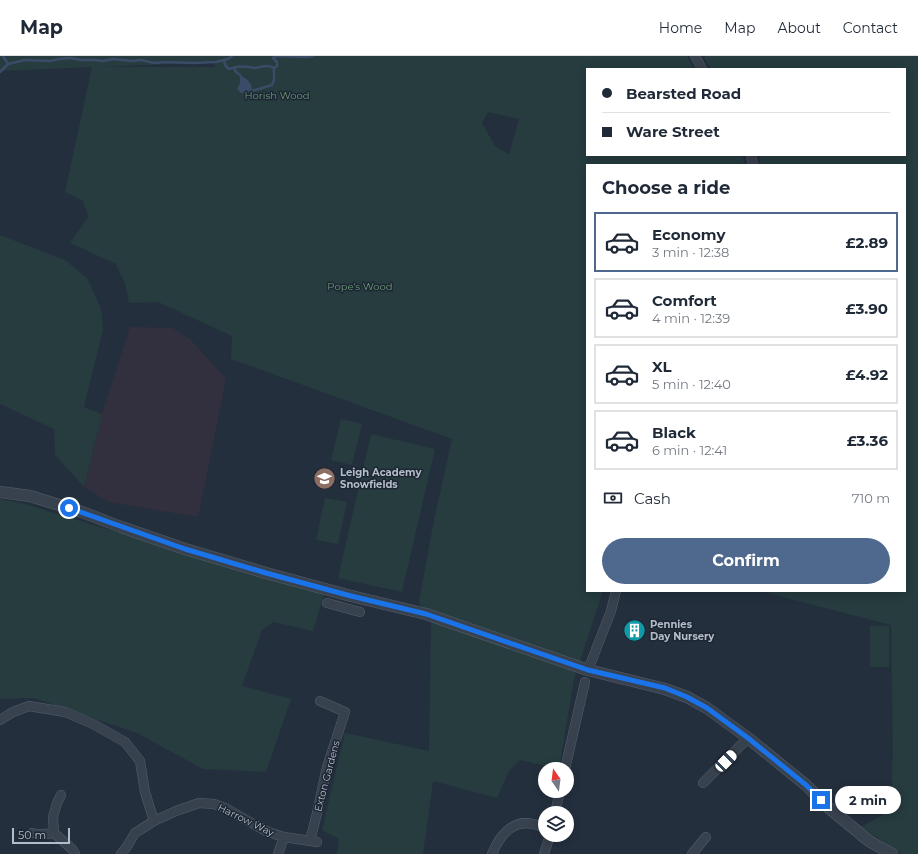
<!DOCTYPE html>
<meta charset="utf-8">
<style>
:root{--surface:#fff;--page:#f6f6f7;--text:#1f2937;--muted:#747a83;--line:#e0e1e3;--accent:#4f688e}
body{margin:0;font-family:Montserrat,sans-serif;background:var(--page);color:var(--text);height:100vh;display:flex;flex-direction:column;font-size:15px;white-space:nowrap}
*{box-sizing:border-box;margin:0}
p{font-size:13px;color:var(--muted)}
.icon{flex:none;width:22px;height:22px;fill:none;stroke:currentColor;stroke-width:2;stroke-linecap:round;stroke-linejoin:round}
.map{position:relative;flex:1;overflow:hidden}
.side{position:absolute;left:586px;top:108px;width:320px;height:428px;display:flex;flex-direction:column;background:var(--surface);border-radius:0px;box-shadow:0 2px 10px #0003}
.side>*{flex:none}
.guide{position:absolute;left:586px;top:12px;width:320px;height:88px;border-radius:0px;box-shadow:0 2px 10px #0003;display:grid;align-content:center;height:88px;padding:0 16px;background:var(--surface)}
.needle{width:26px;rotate:346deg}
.fabs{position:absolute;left:538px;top:706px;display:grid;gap:8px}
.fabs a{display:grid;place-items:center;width:36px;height:36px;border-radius:50%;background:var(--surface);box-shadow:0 2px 10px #0003;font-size:20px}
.scale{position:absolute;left:12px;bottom:10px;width:58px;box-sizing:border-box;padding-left:4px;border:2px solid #b4bcc9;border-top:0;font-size:11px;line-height:14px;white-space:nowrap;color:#b4bcc9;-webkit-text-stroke:3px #1d2633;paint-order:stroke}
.end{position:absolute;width:18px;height:18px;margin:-9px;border:5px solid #1a73e8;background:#fff;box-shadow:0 0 0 2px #fff}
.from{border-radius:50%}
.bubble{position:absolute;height:28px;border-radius:14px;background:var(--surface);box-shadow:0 2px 10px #0003;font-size:13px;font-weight:700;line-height:28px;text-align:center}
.car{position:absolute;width:12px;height:24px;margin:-12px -6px;border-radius:5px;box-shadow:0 0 3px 1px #0007;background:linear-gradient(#fff 24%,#345 0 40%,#fff 0 76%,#345 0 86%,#fff 0)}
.guide b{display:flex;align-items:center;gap:14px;height:38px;font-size:15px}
.guide b+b{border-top:1px solid var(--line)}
.guide i{width:10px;height:10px;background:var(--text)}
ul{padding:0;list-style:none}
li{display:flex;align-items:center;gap:12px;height:60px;margin:0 8px 6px;padding:0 8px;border:2px solid var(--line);border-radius:0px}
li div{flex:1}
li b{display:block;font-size:15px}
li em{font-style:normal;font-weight:700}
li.selected{border-color:var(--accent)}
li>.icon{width:36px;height:36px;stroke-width:1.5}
h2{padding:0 16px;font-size:18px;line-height:48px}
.pay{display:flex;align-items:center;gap:10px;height:44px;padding:0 16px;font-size:15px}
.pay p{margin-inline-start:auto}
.button{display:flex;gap:8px;margin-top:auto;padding:8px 16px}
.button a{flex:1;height:46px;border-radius:24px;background:var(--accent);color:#fff;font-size:16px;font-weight:700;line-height:46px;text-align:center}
header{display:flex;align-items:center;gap:24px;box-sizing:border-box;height:56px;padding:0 20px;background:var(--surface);border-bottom:1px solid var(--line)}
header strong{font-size:19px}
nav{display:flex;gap:22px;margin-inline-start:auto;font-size:14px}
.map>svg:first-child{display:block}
.medical{fill:#32303f}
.green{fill:#263c3f;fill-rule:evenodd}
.water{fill:#394c67}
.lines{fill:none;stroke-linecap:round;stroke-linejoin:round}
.stream{stroke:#394c67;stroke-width:2.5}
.minor-casing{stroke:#565f6c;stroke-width:10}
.tertiary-casing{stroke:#565f6c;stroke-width:12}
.minor{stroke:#38414e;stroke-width:9}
.tertiary{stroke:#38414e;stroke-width:11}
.route{stroke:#1a73e8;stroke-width:5}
.labels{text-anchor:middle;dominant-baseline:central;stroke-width:3;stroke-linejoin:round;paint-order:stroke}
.park-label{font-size:10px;fill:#6b9a76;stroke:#1d2633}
.poi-label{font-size:10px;font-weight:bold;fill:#b4bcc9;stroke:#1d2633;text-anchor:start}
.street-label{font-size:10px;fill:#b4bcc9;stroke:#1d2633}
</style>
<header>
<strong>Map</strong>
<nav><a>Home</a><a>Map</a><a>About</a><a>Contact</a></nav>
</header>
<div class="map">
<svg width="918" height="798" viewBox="0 0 918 798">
<rect width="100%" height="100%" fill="#242f3e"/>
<!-- medical -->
<path class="medical" d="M 130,271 L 172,272 L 190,283 L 226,323 L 198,461 L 109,446 L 84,431 L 102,358 Z"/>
<!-- green -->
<path class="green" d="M 0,0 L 687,0 L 694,13 L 587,13 L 587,99 L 743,99 L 744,109 L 587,109 L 587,535 L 603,535 L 574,623 L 559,713 L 520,704 L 509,715 L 497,742 L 433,725 L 423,798 L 337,798 L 339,783 L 322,774 L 345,677 L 429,695 L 431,567 L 419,546 L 433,469 L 452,383 L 231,303 L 232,280 L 158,246 L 129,247 L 125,228 L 116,208 L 70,187 L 89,160 L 82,144 L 65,136 L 92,11 L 0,15 ZM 214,6 L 215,11 L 100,11 ZM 488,56 L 519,63 L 509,99 L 495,90 L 482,67 Z
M 703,0 L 918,0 L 918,798 L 902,798 L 861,771 L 892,753 L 892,702 L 893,706 L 891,569 L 767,537 L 768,535 L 905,535 L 905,109 L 759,109 L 760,99 L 905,99 L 905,13 L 711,13 Z
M 0,179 L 65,204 L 87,222 L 101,252 L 103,274 L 84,351 L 102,358 L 84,431 L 55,399 L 54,373 L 0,348 Z
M 341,363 L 362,368 L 352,409 L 331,404 Z
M 371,378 L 435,393 L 402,536 L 338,522 Z
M 325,442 L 347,446 L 338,488 L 316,484 Z
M 0,443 L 21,447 L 324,539 L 313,575 L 273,566 L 262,574 L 242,630 L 291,643 L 266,716 L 203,713 L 137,677 L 34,642 L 0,643 Z
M 870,570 L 889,570 L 889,611 L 870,611 Z"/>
<!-- water -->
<path class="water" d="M 240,19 C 247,23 252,26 252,35 L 241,37 L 237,33 L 240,27 Z"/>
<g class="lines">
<!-- stream -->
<path class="stream" d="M 3,0 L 8,8
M 276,0 L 305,1 L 313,0
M 224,4 L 225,9 L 229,13 C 235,11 242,10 249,11 C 252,11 252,12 255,12 C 263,11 266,8 274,12
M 234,12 L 236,16 L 240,19
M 0,16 L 8,8 L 25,4 L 50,5 L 59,3 L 70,2 L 81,4 L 95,4 L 103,5 L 113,3 L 132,5 L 141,4 L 154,7 L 165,6 L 193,7 L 216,6 L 228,3 L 232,0
M 252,35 L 272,29 L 274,24 L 274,12 L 277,10 L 277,6 L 273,2 L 276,0"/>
<defs>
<path id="minor" d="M 695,0 L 702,13
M 751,99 L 753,109
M 327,547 L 360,556
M 588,614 L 611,555 L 616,535
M 0,664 L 13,656 L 29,650 L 65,656 L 93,668 L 125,686 L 140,705 L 145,736 L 154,765
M 565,713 L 585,626
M 703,727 L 748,682
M 61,739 L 57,747 L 53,761 L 54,777 L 72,793 L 75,798
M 555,757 L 560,735
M 32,777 C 40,779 47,778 54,777
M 310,785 L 317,757 L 327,711 L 345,656 L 320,645
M 121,798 L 126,792 L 135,777 L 154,765 L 176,755 L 199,747 L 214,748 L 227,753 L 248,765 L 268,776 L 284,781 L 317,786
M 278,798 L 284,781
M 492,798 C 499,781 512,763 533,768 C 537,768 541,771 545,772
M 544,798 L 550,779
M 692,798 L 706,781"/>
<path id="tertiary" d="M 0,436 L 30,440 L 82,456 L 121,471 L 185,493 L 266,517 L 351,540 L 426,558 L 588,614 L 665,633 L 687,641 L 707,652 L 748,682 L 806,729 L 829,752 L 869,785 L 892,798"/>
</defs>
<!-- minor casing -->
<use href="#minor" class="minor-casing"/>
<!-- tertiary casing -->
<use href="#tertiary" class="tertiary-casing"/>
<!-- minor -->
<use href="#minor" class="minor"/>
<!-- tertiary -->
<use href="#tertiary" class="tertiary"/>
</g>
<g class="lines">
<!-- route -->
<path class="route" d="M 69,452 L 185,493 L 266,517 L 351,540 L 426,558 L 588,614 L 665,632 L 687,641 L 707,652 L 748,682 L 806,729 L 821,744"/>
</g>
<!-- icons -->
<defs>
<symbol id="school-disc" viewBox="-11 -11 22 22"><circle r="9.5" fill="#8d6e63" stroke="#1d2633"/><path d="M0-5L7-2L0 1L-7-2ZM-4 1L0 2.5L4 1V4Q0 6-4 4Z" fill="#fff"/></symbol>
<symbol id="building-disc" viewBox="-11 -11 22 22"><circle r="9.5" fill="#0f9aa8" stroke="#1d2633"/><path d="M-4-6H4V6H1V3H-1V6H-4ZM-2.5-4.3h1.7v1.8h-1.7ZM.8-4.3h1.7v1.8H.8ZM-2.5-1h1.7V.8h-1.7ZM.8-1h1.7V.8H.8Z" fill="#fff"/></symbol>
</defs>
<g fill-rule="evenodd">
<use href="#school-disc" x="312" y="410" width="25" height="25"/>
<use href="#building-disc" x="622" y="562" width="25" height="25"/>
</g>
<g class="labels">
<!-- park labels -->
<g class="park-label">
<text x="277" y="39">Horish Wood</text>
<text x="360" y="230">Pope's Wood</text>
</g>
<!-- poi labels -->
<g class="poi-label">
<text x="340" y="416">Leigh Academy<tspan x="340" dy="12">Snowfields</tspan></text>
<text x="650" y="568">Pennies<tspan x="650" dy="12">Day Nursery</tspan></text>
</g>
<!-- street labels -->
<g class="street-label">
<text transform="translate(327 720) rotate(-75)">Exton Gardens</text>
<text transform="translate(246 764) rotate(26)">Harrow Way</text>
</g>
</g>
</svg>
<div class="fabs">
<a><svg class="needle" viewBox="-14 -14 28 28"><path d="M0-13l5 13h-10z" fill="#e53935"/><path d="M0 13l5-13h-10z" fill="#747a83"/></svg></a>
<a><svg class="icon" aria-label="layers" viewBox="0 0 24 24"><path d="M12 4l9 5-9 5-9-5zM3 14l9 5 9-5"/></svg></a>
</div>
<div class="scale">50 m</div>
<i class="end from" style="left:69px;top:452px"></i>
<i class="end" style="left:821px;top:744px"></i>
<div class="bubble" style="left:835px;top:730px;width:66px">2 min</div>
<i class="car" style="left:726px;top:705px;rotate:45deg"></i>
<div class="guide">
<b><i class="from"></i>Bearsted Road</b>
<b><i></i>Ware Street</b>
</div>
<section class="side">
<h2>Choose a ride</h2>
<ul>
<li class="selected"><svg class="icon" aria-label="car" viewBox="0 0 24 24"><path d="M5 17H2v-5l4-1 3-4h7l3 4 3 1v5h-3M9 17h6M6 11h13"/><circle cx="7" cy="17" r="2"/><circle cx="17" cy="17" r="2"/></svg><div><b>Economy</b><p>3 min · 12:38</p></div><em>£2.89</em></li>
<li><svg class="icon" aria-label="car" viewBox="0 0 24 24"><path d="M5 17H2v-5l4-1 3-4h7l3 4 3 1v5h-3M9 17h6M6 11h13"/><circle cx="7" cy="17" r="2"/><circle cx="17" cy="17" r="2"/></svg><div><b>Comfort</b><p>4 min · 12:39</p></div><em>£3.90</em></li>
<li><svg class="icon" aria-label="car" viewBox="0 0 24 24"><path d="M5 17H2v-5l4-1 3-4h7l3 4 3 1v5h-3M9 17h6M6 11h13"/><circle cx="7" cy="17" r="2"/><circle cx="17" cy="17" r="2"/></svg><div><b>XL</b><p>5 min · 12:40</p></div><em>£4.92</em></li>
<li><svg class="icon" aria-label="car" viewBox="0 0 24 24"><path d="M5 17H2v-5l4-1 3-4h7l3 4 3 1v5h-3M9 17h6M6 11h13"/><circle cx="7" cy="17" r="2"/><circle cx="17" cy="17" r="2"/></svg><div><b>Black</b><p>6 min · 12:41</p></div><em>£3.36</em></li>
</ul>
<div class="pay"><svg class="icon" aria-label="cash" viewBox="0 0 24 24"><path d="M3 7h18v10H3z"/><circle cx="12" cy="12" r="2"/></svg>Cash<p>710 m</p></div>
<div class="button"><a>Confirm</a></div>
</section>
</div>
